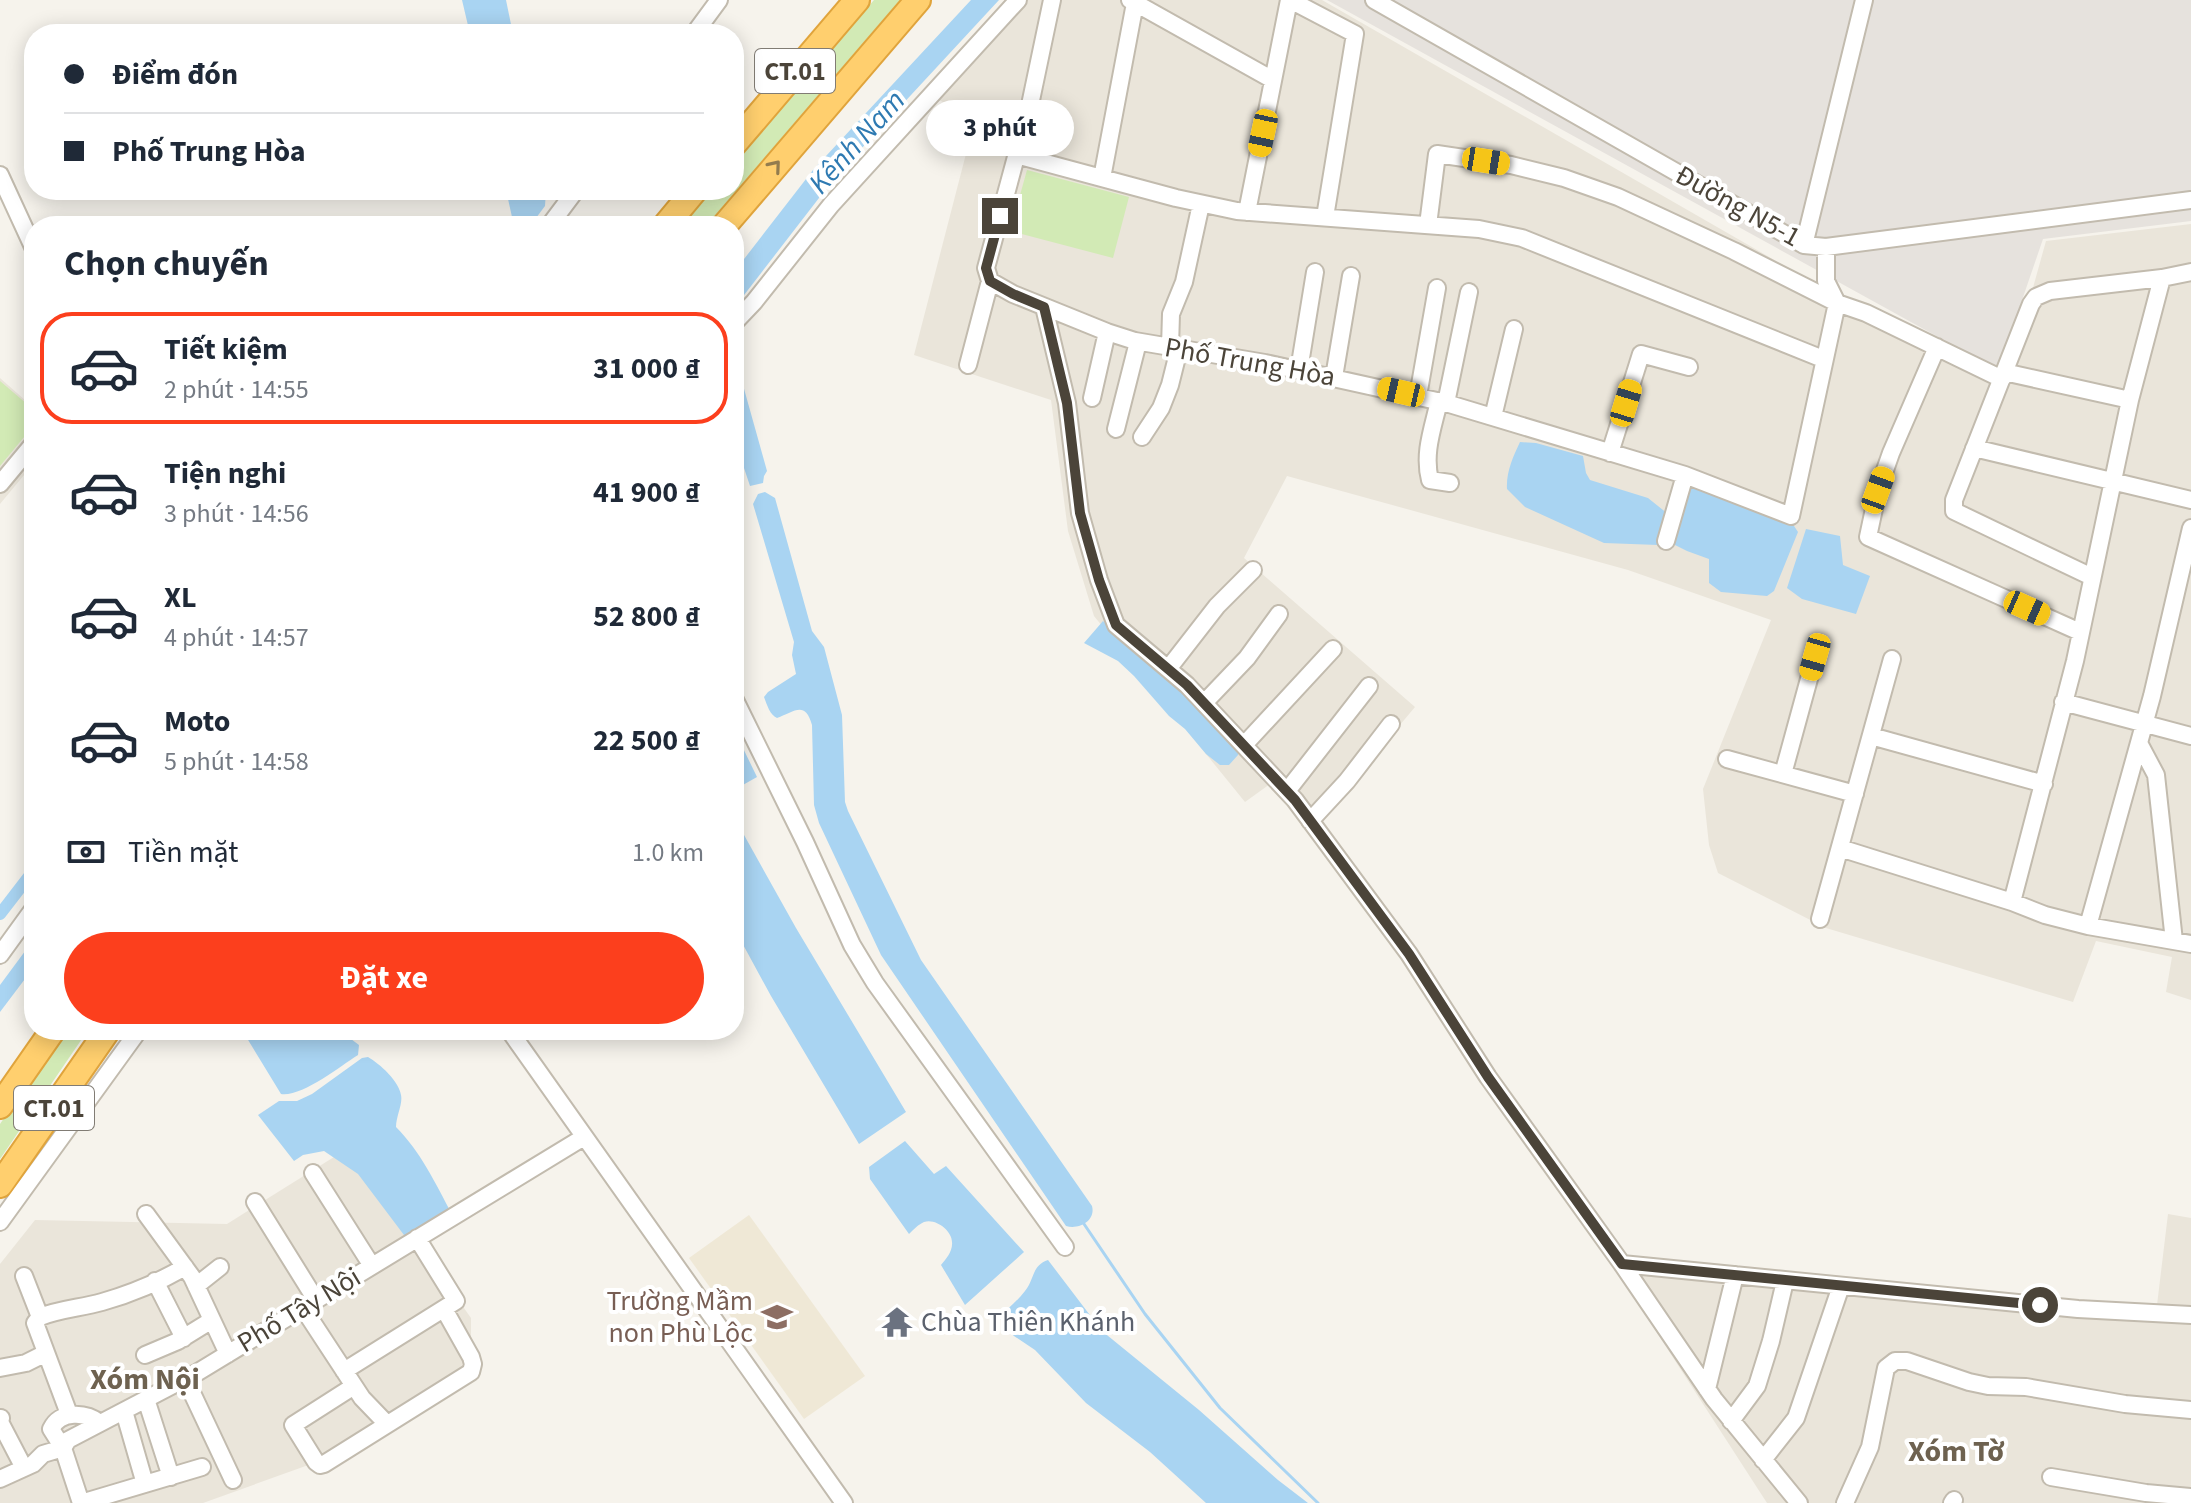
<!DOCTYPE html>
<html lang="vi">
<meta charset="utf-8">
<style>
:root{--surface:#fff;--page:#f2f2f3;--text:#1f2937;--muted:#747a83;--line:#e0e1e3;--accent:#fc3f1d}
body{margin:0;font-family:"Source Sans 3",sans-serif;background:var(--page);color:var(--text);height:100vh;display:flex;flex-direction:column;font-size:30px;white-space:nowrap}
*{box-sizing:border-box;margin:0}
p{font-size:26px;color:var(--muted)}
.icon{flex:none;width:44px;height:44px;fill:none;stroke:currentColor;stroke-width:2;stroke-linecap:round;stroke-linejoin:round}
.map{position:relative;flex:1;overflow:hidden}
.details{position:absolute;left:24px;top:216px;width:720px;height:824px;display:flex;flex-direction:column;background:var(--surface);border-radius:32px;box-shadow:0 4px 20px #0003}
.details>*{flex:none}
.banner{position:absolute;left:24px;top:24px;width:720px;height:176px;border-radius:32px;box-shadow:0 4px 20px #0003;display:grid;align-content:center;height:176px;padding:0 40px;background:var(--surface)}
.end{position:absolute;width:36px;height:36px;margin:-18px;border:10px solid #4b4439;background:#fff;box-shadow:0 0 0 4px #fff}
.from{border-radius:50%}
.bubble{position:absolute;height:56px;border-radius:28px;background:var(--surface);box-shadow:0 4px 20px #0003;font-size:26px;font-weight:700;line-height:56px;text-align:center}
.car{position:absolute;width:24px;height:48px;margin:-24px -12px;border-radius:10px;box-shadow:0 0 6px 2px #0007;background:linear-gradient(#f5c518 24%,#345 0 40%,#f5c518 0 76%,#345 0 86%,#f5c518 0)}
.banner b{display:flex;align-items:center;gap:28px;height:76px;font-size:30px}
.banner b+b{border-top:2px solid var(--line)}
.banner i{width:20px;height:20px;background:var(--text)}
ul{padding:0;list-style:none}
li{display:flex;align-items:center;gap:24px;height:112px;margin:0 16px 12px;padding:0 24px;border:4px solid transparent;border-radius:32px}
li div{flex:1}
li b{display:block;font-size:30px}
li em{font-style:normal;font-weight:700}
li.active{border-color:var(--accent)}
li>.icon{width:72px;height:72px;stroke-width:1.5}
h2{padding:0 40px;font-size:36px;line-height:96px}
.pay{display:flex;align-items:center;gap:20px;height:88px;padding:0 40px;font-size:30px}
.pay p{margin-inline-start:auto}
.primary-button{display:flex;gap:16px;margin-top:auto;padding:16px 40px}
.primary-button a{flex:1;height:92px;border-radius:48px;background:var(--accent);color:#fff;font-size:32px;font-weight:700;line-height:92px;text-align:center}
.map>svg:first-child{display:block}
.residential{fill:#eae5da}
.industrial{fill:#e6e2dd}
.education{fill:#efe8d6}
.green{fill:#d2eab5}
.water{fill:#a9d4f2}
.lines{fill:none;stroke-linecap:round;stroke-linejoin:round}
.stream{stroke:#a9d4f2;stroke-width:3}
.canal{stroke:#a9d4f2;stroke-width:12}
.minor-casing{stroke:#c2bbae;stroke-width:20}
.highway-casing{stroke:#e0a43c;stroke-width:28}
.minor{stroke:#fff;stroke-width:16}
.highway{stroke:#ffcf6e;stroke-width:24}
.oneway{stroke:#937c4e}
.route{stroke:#4b4439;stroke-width:10}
.labels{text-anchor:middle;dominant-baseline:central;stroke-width:8;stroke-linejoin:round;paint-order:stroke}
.shield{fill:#fff;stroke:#817c74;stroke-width:2}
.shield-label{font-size:26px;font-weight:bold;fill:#4b4439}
.street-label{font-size:28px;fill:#4b4439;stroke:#fff}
.education-label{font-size:28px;fill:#785e54;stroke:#fff;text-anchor:end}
.worship-label{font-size:28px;fill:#5b616d;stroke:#fff;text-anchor:start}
.water-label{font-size:30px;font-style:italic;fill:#2e7ab2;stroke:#fff}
.neighbourhood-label{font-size:30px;font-weight:bold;fill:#6e6250;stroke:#fff}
</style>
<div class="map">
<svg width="2191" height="1503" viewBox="0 0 2191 1503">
<rect width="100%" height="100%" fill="#f6f3ec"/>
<!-- residential -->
<path class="residential" d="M 1005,0 L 1322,0 L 1818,285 L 2007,381 L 2046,241 L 2191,224 L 2191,1000 L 2166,992 L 2172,957 L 2096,941 L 2073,1002 L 1826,928 L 1718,873 L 1709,845 L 1703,789 L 1771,620 L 1628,570 L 1287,476 L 1244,558 L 1415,707 L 1310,832 L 1270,784 L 1245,802 L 1094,616 L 1068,531 L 1051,400 L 914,355 L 975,119 L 922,91 Z
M 0,378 L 34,408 L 34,463 L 0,504 Z
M 350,1147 L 471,1318 L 471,1366 L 314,1463 L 203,1503 L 0,1503 L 0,1264 L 35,1220 L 227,1224 Z
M 2168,1214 L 2191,1218 L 2191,1503 L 1767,1503 L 1608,1257 L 1970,1292 L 2157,1305 Z"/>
<!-- industrial -->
<path class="industrial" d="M 1327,0 L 2191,0 L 2191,221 L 2043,239 L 1998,370 Z"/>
<!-- education -->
<path class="education" d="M 749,1215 L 865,1376 L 804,1419 L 689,1258 Z"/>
<!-- green -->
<path class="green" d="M 874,0 L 900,0 L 706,226 L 681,226 L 710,190 L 734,190 L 734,162 Z
M 1027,170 L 1129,197 L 1113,258 L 1010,231 Z
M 0,381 L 34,410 L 34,425 L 0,466 Z
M 64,1030 L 88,1030 L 0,1159 L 0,1124 Z"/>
<!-- water -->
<path class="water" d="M 462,0 L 506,0 L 513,34 L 470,34 Z
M 971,0 L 999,0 L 836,176 L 734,308 L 734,272 L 813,170 Z
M 506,190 L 546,190 L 545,206 L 530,226 L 514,226 Z
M 734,353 L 767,471 L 764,476 L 763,483 L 750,486 L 742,462 L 734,457 Z
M 1520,442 L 1536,443 L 1583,456 L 1586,473 L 1590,480 L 1648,498 L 1668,514 L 1662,547 L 1658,545 L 1604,543 L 1525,507 L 1507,489 C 1506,472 1513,457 1520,442 Z
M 1686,485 L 1792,523 L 1798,532 L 1774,591 L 1767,596 L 1721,592 L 1709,583 L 1709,559 L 1687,551 L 1671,543 Z
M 765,492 L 775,498 L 812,631 L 824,647 L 842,715 L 845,802 L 848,811 L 921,960 L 1092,1206 C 1096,1221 1079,1230 1066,1226 L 881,955 L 819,823 L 814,805 L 812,725 C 805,700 794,712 777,718 C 770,715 767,705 764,697 L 768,692 L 796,674 L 792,655 L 794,642 L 753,504 L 758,494 Z
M 1806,529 L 1840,536 L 1843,565 L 1870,576 L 1856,614 L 1802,599 L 1787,588 Z
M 1103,621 L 1239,744 L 1238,755 L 1229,765 L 1220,765 L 1206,754 L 1185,729 L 1169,716 L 1134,676 L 1118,661 L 1084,643 Z
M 740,742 L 757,777 L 734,790 L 734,745 Z
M 734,817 L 796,928 L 906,1112 L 859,1144 L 771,996 L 734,928 Z
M 34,939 L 34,967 L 0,1012 L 0,985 Z
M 242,1030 L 339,1030 L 359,1045 L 358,1055 C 339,1067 302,1097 281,1094 Z
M 368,1057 C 380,1064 399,1081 401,1095 C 403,1104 396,1116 396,1127 C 421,1152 435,1183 452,1214 L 407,1239 L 358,1174 L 324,1151 L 303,1155 L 294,1161 L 258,1115 L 279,1101 L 297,1101 L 312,1094 L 362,1058 Z
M 905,1141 L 934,1174 L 946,1166 L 1024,1252 L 965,1305 L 941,1265 C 946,1259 953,1251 952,1242 C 952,1231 936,1218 924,1222 C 919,1224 913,1230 909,1234 L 870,1179 L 869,1167 Z
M 1048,1260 L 1102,1331 L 1199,1410 L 1278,1480 L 1308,1503 L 1206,1503 L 1150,1452 L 1086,1403 L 1035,1350 L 1014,1336 L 1002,1325 L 1000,1316 C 1009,1308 1018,1300 1025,1291 C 1035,1279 1031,1266 1048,1260 Z"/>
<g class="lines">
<!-- stream -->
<path class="stream" d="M 1082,1221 L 1145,1314 L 1220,1408 L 1318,1503"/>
<!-- canal -->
<path class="canal" d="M 0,914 L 34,870"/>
<defs>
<path id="minor" d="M 1052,0 L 1030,105 L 986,268 L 990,281 L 1013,294 L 1107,332 L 1135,341 L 1265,363 L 1446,403 L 1685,475 L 1791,516 L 1837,303 L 1826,281 L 1826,247
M 1130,0 L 1273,80
M 1290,0 L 1355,34 L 1325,217
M 1374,0 L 1804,245 L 1826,247 L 2191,200
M 694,34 L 719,0
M 1016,155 L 1176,198 L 1237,211 L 1479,229 L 1522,238 L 1823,359
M 0,175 L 34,249
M 1102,178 L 1135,3
M 1247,212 L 1289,0
M 1428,225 L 1437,154 L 1511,165 L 1564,178 L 1618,197 L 1734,251 L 1837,303 L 1866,313 L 2002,379
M 549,226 L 576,190
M 1804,245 L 1864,0
M 1044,307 L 1067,403 L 1080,513 L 1099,580 L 1116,625 L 1187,685 L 1295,800 L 1409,954 L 1488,1077 L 1622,1264 L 1714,1399 L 1799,1503
M 734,323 L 754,302 L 831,205 L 1018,0
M 1170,347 L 1171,314 L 1184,282 L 1201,204
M 1937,347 L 1891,453 L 1878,490 L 1868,537 L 2080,632
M 968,365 L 990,281
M 1299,370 L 1315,272
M 2004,372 L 2130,400
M 1334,377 L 1351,276
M 1418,396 L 1437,288
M 1092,398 L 1107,332
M 1439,401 C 1433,428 1423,453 1430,480 L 1450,483
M 1446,403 L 1469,292
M 1493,417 L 1514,329
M 1116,429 L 1138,342
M 1142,437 L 1161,408 L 1170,385 L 1179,349
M 1974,448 L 2191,500
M 1610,453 L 1641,354 L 1689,367
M 0,484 L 34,443
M 1666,541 L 1685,475
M 2092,577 L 1954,511 L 1954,500 L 2031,304 L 2036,297 L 2050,291 L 2162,278 L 2191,272
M 1168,669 L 1217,606 L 1253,570
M 734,698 L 805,842 L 852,945 L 875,983 L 1065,1247
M 2063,702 L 2191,736
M 1204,703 L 1247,658 L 1279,614
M 1871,736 L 2044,784
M 2139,743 L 2156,775 L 2174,941
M 1244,745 L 1333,649
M 1727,759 L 1855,794
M 1783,774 L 1815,657
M 1287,791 L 1369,686
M 1310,821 L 1347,781 L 1391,724
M 1840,848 L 2012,902 L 2045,915 L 2088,926 L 2191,944
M 2012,902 L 2075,661 L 2130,400 L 2162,278
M 1820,919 L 1892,659
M 2088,926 L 2152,696 L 2191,528
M 0,955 L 34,908
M 509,1030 L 844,1503
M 313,1173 L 372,1266
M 255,1202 L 316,1300
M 146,1214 L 192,1277 L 228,1354
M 0,1222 L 139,1030
M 1622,1264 L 2078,1309 L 2191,1315
M 24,1276 L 40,1317 L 35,1323 L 69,1414
M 155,1281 L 184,1338
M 196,1286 L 220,1267
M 303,1308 L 362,1398 L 387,1424
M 40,1317 C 60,1309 81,1308 102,1302 C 130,1294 159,1282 185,1267
M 145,1355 L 178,1341 L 212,1320
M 0,1368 L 26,1363 L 46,1353
M 344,1371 L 456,1301 L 417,1238
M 185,1378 L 233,1480
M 354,1386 L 293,1425 L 316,1462 L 320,1465 L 324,1464 L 471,1372 L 473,1364 L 471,1357 L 444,1309
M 1707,1389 L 1735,1275
M 146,1399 L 171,1477
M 124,1411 L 145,1484
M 1,1418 L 0,1422 L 24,1468
M 1731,1421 L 1757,1386 L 1771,1341 L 1785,1281
M 1763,1460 L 1796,1418 L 1841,1286
M 2051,1477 L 2146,1493 L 2191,1497
M 0,1479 L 33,1464 L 43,1454 L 63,1448 L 51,1429 C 60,1410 86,1412 100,1423
M 81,1503 L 63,1448 L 68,1440 L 198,1372 L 584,1137
M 81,1503 L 202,1467
M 1845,1503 L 1870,1447 L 1886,1368 L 1895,1361 L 1907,1361 L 1969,1382 L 1988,1386 L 2026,1387 L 2125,1404 L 2191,1410
M 1952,1503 L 1954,1500"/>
<path id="highway" d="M 734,144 L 857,0
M 665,226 L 695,190
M 724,226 L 918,0
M 0,1106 L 53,1030
M 0,1185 L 108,1030"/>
</defs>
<!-- minor casing -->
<use href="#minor" class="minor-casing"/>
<!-- highway casing -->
<use href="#highway" class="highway-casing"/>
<!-- minor -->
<use href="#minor" class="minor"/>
<!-- highway -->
<use href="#highway" class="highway"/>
</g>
<!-- one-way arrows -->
<defs><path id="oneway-chevron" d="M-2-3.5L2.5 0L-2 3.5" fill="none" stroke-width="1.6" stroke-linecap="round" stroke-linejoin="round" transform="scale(2)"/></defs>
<use class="oneway" href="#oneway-chevron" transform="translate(775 166) rotate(-50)"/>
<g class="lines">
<!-- route -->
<path class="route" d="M 1000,216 L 986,268 L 990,281 L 1013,294 L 1044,307 L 1067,403 L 1080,513 L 1099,580 L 1116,625 L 1187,685 L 1295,800 L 1409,954 L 1488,1077 L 1622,1264 L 2040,1305"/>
</g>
<!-- icons -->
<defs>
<symbol id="school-bare" viewBox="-9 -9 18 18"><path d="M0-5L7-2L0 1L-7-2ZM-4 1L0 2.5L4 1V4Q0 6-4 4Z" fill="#8d6e63" stroke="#fff" stroke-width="2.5" paint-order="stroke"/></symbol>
<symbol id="temple-bare" viewBox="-9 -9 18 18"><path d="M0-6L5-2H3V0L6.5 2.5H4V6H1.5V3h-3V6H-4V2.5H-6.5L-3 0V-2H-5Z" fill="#6b7280" stroke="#fff" stroke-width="2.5" paint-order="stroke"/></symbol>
</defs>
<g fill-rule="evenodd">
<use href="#school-bare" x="755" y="1295" width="44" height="44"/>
<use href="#temple-bare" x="875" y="1300" width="44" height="44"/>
</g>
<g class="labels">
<!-- shield labels -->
<g class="shield">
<rect x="755" y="49" width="80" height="44" rx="6"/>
<rect x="14" y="1086" width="80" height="44" rx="6"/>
</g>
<g class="shield-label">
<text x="795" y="71">CT.01</text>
<text x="54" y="1108">CT.01</text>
</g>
<!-- street labels -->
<g class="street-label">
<text transform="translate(1738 206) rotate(29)">Đường N5-1</text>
<text transform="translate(1250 362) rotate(10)">Phố Trung Hòa</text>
<text transform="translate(299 1310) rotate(-31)">Phố Tây Nội</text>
</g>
<!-- education labels -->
<g class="education-label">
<text x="753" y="1301">Trường Mầm<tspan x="753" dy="32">non Phù Lộc</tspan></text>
</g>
<!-- worship labels -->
<g class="worship-label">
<text x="921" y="1322">Chùa Thiên Khánh</text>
</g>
<!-- water labels -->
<g class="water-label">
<text transform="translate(857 142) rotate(-48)">Kênh Nam</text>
</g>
<!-- neighbourhood labels -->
<g class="neighbourhood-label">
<text x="145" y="1379">Xóm Nội</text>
<text x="1956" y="1451">Xóm Tờ</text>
</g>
</g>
</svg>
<i class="end from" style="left:2040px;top:1305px"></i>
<i class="end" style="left:1000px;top:216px"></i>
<div class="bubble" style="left:926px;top:100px;width:148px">3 phút</div>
<i class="car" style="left:1263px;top:133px;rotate:192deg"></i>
<i class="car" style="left:1486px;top:161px;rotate:99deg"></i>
<i class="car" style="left:1401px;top:392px;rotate:283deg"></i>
<i class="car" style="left:1626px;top:403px;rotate:17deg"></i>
<i class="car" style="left:1878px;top:490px;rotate:20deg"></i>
<i class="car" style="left:2027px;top:608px;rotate:114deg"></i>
<i class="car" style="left:1815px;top:657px;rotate:196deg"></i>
<div class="banner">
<b><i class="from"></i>Điểm đón</b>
<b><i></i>Phố Trung Hòa</b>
</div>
<section class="details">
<h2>Chọn chuyến</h2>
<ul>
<li class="active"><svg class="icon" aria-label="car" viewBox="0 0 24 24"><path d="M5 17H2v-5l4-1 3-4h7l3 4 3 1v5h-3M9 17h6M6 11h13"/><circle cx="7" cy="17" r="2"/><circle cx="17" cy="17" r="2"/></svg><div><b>Tiết kiệm</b><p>2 phút · 14:55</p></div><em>31 000 ₫</em></li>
<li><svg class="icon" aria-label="car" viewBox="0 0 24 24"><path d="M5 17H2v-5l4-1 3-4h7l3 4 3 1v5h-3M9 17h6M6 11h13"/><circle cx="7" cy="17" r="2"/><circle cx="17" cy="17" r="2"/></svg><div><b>Tiện nghi</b><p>3 phút · 14:56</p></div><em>41 900 ₫</em></li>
<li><svg class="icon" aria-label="car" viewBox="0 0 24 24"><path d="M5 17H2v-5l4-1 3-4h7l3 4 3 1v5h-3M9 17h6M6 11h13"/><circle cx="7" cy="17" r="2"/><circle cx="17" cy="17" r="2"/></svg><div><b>XL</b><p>4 phút · 14:57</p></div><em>52 800 ₫</em></li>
<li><svg class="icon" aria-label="car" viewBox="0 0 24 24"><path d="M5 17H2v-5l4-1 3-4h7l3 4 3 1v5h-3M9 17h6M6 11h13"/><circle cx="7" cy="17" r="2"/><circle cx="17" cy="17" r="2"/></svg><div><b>Moto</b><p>5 phút · 14:58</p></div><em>22 500 ₫</em></li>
</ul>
<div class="pay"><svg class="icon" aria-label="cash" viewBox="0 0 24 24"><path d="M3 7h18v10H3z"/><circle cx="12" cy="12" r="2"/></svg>Tiền mặt<p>1.0 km</p></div>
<div class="primary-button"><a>Đặt xe</a></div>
</section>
</div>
